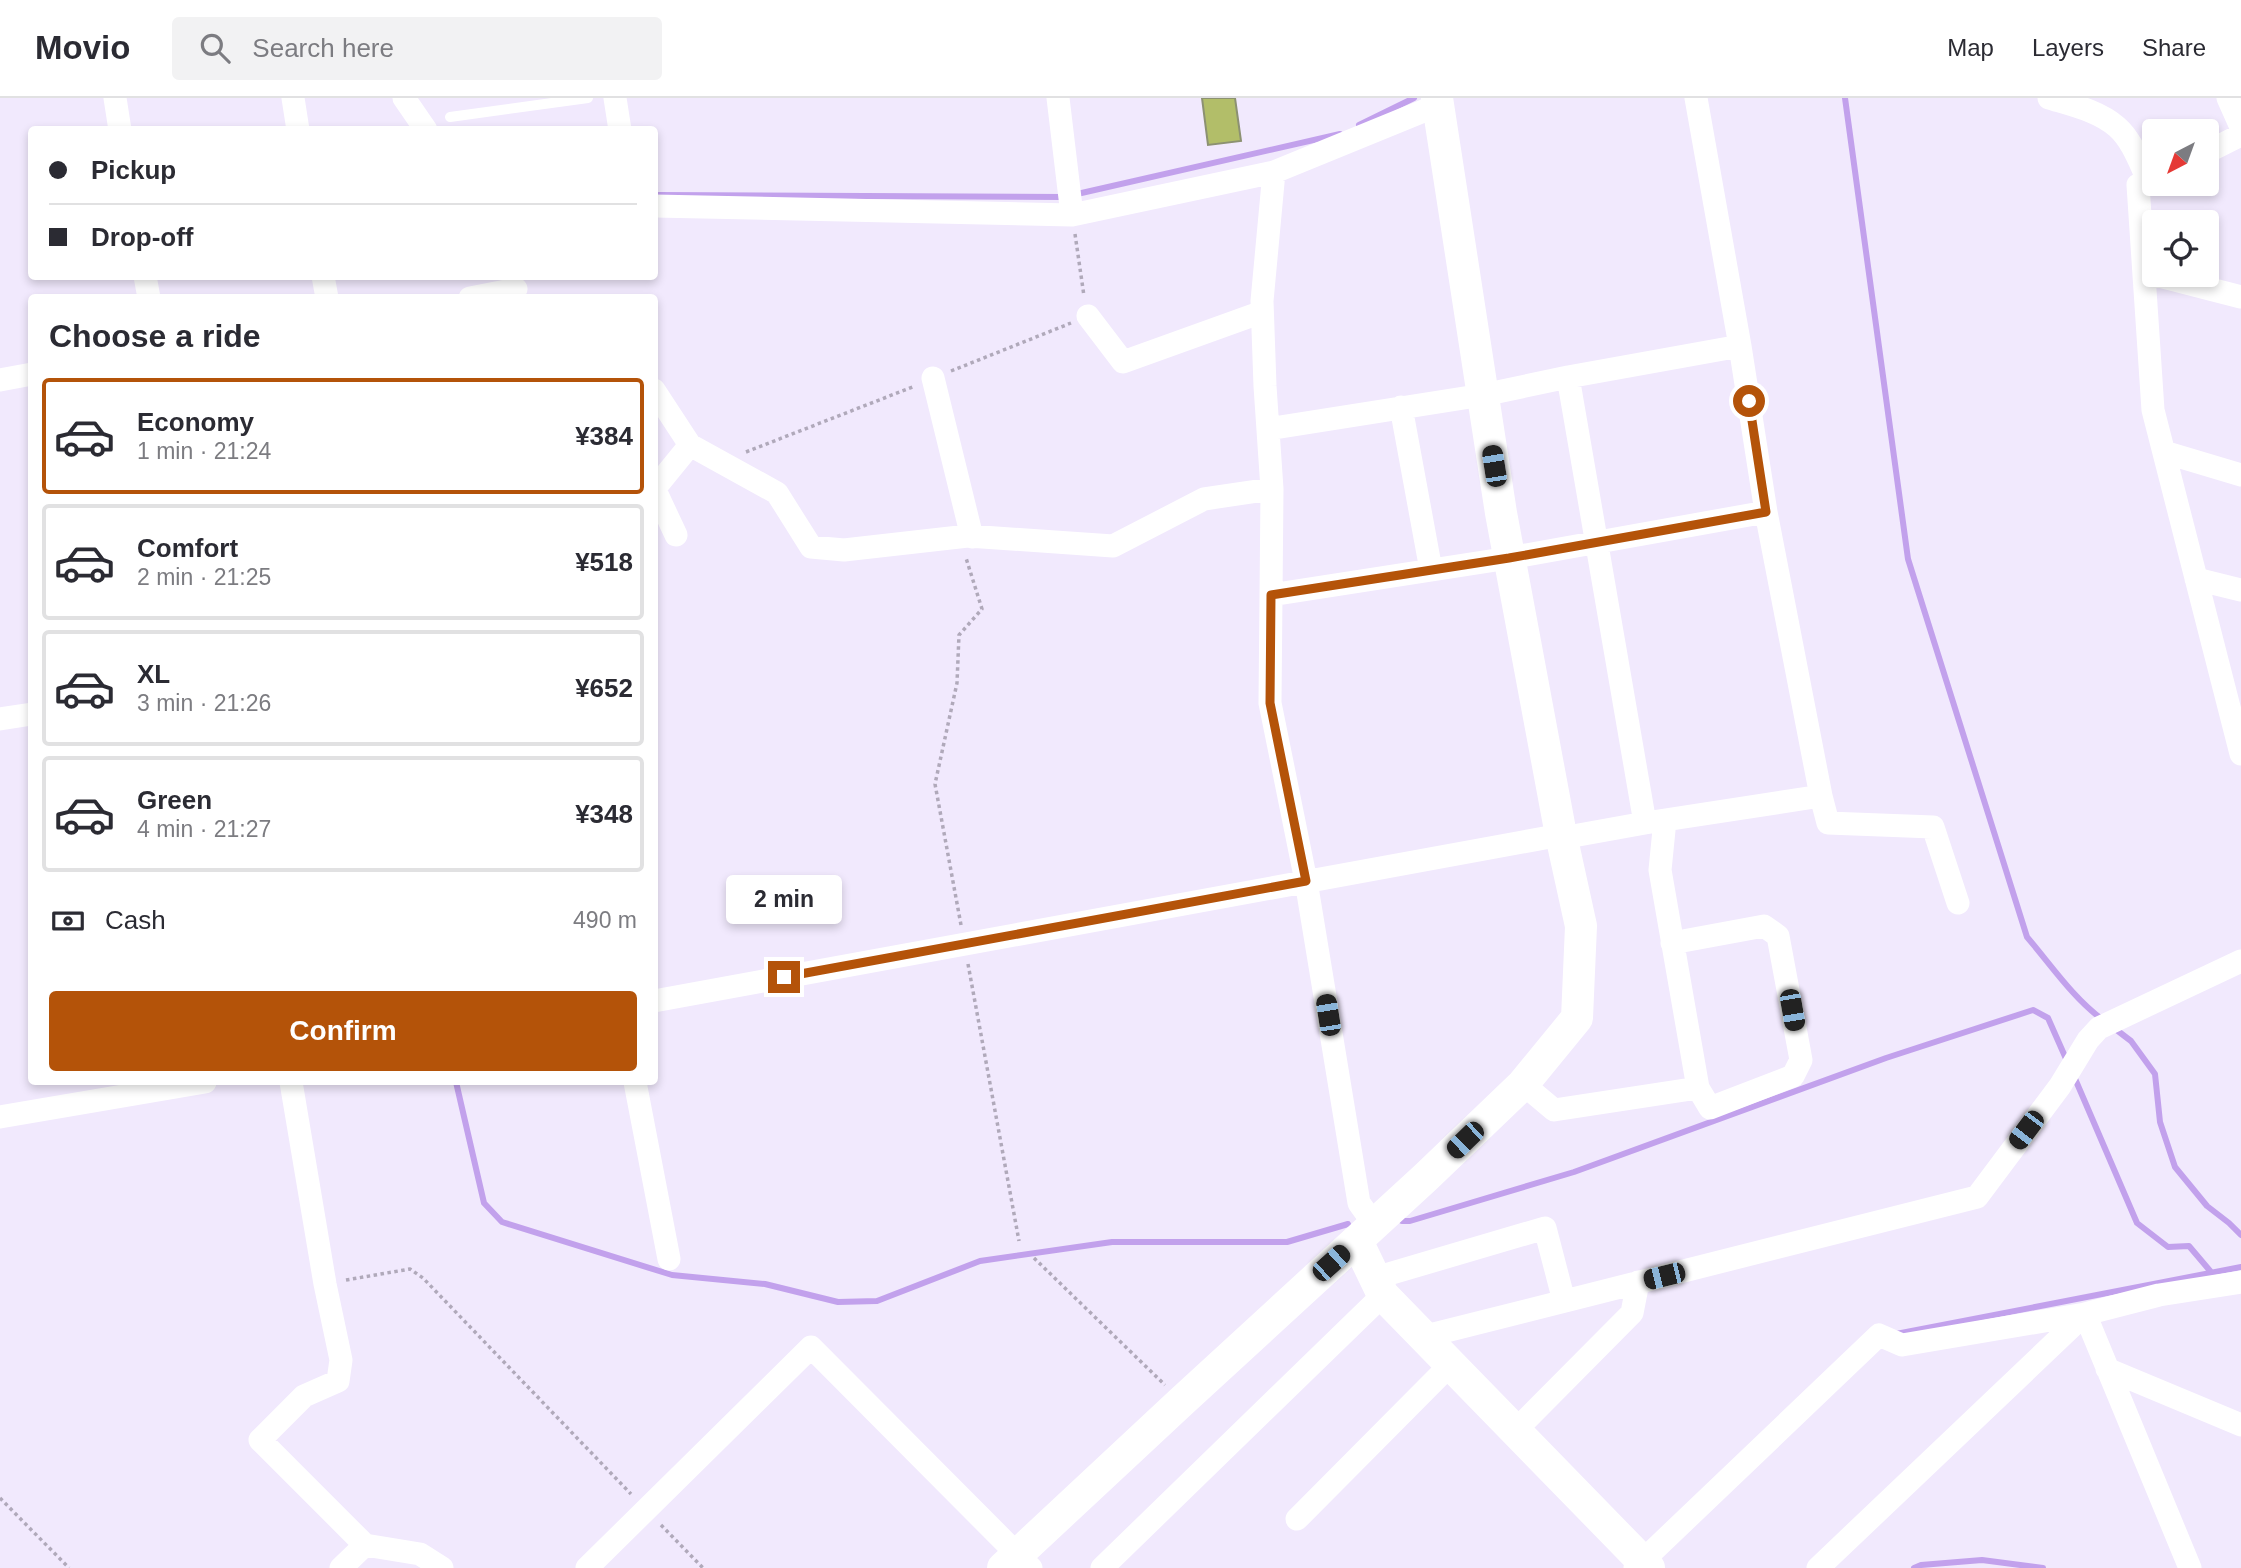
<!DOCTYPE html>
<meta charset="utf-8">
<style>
:root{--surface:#fff;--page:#f2f2f3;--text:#2b2b33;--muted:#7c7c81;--line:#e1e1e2;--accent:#b45309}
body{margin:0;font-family:Helvetica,sans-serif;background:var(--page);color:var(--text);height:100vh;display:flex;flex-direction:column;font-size:26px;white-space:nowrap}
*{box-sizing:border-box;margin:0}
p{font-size:23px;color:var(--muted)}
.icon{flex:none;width:38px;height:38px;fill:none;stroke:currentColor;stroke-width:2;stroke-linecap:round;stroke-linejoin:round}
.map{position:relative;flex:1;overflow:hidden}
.panel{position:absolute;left:28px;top:196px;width:630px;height:791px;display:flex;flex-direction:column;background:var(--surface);border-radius:7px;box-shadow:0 4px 10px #0003}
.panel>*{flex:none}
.banner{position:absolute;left:28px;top:28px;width:630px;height:154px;border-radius:7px;box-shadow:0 4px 10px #0003;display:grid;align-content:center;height:154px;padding:0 21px;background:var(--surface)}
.needle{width:46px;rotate:221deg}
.fabs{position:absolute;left:2142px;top:21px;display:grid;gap:14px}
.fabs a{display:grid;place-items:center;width:77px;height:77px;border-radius:7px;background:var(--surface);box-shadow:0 4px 10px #0003;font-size:35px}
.end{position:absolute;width:32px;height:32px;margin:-16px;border:9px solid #b45309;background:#fff;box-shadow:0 0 0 4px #fff}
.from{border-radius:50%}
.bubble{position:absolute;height:49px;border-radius:7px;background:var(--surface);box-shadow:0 4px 10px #0003;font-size:23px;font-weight:700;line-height:49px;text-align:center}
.car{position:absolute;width:21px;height:42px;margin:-21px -10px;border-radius:9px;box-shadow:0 0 5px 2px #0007;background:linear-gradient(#222 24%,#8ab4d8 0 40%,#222 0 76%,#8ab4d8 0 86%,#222 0)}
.banner b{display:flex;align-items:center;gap:24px;height:66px;font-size:26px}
.banner b+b{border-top:2px solid var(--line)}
.banner i{width:18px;height:18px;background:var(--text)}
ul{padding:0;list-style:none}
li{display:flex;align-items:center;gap:21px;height:116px;margin:0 14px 10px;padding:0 7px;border:4px solid var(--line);border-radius:7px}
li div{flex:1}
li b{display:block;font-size:26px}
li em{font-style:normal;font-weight:700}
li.active{border-color:var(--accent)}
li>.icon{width:63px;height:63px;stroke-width:1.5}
h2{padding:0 21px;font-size:32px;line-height:84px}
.pay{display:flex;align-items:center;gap:18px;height:77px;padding:0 21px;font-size:26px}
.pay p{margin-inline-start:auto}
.action{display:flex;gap:14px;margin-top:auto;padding:14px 21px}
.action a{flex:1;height:80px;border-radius:7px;background:var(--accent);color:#fff;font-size:28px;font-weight:700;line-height:80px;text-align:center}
header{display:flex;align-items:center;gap:42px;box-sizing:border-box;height:98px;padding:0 35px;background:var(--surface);border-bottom:2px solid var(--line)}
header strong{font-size:33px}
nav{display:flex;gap:38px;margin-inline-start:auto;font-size:24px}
.search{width:490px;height:63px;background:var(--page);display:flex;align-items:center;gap:18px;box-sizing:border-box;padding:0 24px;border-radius:7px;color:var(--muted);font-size:26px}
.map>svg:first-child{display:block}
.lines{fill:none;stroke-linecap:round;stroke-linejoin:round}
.stream{stroke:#c2a1ec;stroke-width:6}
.building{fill:#b2be69;stroke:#8c9172;stroke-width:2}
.path{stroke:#b0a9ba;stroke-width:3.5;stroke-dasharray:3.5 3.5;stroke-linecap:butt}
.lane{stroke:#fff;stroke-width:10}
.street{stroke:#fff;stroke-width:23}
.secondary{stroke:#fff;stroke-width:32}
.route{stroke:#b45309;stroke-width:9}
</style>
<header>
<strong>Movio</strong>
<div class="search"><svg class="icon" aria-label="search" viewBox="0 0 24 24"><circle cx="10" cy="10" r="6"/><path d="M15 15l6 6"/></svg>Search here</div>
<nav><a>Map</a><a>Layers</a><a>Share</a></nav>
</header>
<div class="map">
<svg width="2241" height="1470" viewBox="0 0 2241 1470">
<rect width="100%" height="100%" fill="#f1e9fd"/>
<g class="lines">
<!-- stream -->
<path class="stream" d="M 1845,0 L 1908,461 L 2027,839 C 2051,867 2073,900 2103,922
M 1359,27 L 1414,0
M 658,97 L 1064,99 L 1340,36
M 2114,930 L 2131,943 L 2155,976 L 2160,1024 L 2175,1069 L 2207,1108 L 2229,1125 L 2241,1137
M 2073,976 L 2137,1125 L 2168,1149 L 2189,1148 L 2211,1174
M 456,984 L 484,1105 L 502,1124 L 672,1177 L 765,1186 L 838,1204 L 877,1203 L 980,1163 L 1112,1144 L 1287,1144 L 1348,1126
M 1402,1123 L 1410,1123 L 1574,1074 L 1886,960 L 2033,912 L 2048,920 L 2067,963
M 1896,1236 L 2241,1169
M 1914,1470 L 1921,1467 L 1982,1462 L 2043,1470"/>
</g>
<!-- building -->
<path class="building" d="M 1202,0 L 1235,0 L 1241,43 L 1208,47 Z"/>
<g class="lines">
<!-- path -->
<path class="path" d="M 1075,136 L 1084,198
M 951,273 L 1071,225
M 746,354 L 915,288
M 961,827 L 935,686 L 957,585 L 959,537 L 982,511 L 966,460
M 968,866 L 1019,1143
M 1034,1160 L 1165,1287
M 346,1182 L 410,1171 L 423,1180 L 631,1396
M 0,1400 L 69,1470
M 661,1427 L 703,1470"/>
<!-- lane -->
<path class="lane" d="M 450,19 L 588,0"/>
<!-- street -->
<path class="street" d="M 115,0 L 120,32
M 293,0 L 298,32
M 404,0 L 426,32
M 615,0 L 620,32
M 1058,0 L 1072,117
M 2049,0 C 2072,7 2099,13 2117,29 C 2132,42 2140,65 2148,82
M 2228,0 L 2241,29
M 2207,54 L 2241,37
M 1274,74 L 1262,203 L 1265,288 L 1272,391 L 1270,605 L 1306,783 L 1359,1105 L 1374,1126
M 2154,79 L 2138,87 L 2153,312 L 2241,656
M 654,108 L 1072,117 L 1274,74 L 1438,7
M 2144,174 L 2241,199
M 145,178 L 149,200
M 323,178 L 327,200
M 470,200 L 516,191
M 1088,218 L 1123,264 L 1262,214
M 933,280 L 972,439
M 0,282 L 32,276
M 654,292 L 690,347
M 1401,309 L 1431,472
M 1268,331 L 1483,297 L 1568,279 L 1740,248
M 2164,354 L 2241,377
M 654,390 L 676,437
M 655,390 L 690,347 L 777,395 L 811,449 L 844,452 L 968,438 L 1113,448 L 1204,401 L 1272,391
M 1766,414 L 1821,698 L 1828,725 L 1933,729 L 1958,805
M 2196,481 L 2241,492
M 1271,497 L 1509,460 L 1766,414 L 1740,248 L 1696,0
M 0,621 L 32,616
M 1665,722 L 1821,698
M 1672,845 L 1764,828 L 1778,838 L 1801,962 L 1793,978 L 1710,1010 L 1698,990
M 654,903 L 1561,737 L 1573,738 L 1645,725 L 1568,279
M 291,984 L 325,1186 L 341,1262 L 338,1283 L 304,1298 L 260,1342 L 365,1447 L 420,1456 L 442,1470
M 635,984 L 669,1161
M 1523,986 L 1554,1012 L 1698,990 L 1660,772 L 1665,722 L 1645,725
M 0,1019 L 205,984
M 1375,1180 L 1545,1130 L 1564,1203
M 2085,1216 L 2190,1470
M 1422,1239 L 1977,1099 L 2060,988 L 2088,942 L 2099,930 L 2241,863
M 2107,1271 L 2241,1327
M 1515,1333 L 1632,1215 L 1638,1184
M 1297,1421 L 1450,1267
M 341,1470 L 365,1447
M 587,1470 L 811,1249 L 1031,1470
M 1102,1470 L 1383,1197
M 1635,1470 L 1879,1237 L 1902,1247 L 2085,1216 L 2159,1197 L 2241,1184
M 1818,1470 L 2085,1216"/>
<!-- secondary -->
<path class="secondary" d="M 1357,1143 L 1383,1197 L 1649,1470
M 1003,1470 L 1181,1304 L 1426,1079 L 1523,986 L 1577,920 L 1581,828 L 1561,737 L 1501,415 L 1437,0"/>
</g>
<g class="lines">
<!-- route -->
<path class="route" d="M 784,879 L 1306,783 L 1270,605 L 1271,497 L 1509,460 L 1766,414 L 1749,303"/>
</g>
</svg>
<div class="fabs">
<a><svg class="needle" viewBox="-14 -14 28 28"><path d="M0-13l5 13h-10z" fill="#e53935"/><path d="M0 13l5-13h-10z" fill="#7c7c81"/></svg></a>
<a><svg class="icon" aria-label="locate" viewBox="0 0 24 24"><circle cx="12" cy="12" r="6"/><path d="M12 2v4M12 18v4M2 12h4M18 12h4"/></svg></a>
</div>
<i class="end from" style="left:1749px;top:303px"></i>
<i class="end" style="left:784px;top:879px"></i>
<div class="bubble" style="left:726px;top:777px;width:116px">2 min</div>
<i class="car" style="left:1494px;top:368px;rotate:351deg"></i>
<i class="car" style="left:1792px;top:912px;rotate:170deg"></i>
<i class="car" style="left:1328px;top:917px;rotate:351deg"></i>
<i class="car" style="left:2026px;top:1032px;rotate:217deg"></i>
<i class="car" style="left:1465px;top:1042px;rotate:226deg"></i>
<i class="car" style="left:1331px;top:1165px;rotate:48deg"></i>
<i class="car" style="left:1664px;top:1178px;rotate:256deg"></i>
<div class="banner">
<b><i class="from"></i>Pickup</b>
<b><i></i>Drop-off</b>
</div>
<section class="panel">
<h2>Choose a ride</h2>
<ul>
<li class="active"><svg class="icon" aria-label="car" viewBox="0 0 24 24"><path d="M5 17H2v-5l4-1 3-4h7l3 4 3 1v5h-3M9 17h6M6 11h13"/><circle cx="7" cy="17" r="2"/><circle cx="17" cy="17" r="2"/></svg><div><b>Economy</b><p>1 min · 21:24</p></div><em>¥384</em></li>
<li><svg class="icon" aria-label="car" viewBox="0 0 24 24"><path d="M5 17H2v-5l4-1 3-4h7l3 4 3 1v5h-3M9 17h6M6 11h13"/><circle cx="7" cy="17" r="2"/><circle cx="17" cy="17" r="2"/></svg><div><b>Comfort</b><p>2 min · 21:25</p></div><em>¥518</em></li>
<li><svg class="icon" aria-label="car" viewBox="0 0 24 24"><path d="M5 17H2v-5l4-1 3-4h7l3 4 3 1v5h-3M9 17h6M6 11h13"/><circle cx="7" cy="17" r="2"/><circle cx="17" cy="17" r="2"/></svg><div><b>XL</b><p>3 min · 21:26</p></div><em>¥652</em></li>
<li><svg class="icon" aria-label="car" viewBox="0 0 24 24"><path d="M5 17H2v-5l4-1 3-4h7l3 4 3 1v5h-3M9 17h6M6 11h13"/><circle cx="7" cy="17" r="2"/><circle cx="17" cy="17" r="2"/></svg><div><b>Green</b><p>4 min · 21:27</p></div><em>¥348</em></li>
</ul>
<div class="pay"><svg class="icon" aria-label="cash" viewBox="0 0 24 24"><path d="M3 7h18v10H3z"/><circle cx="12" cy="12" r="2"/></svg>Cash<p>490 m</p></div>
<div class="action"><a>Confirm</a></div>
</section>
</div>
